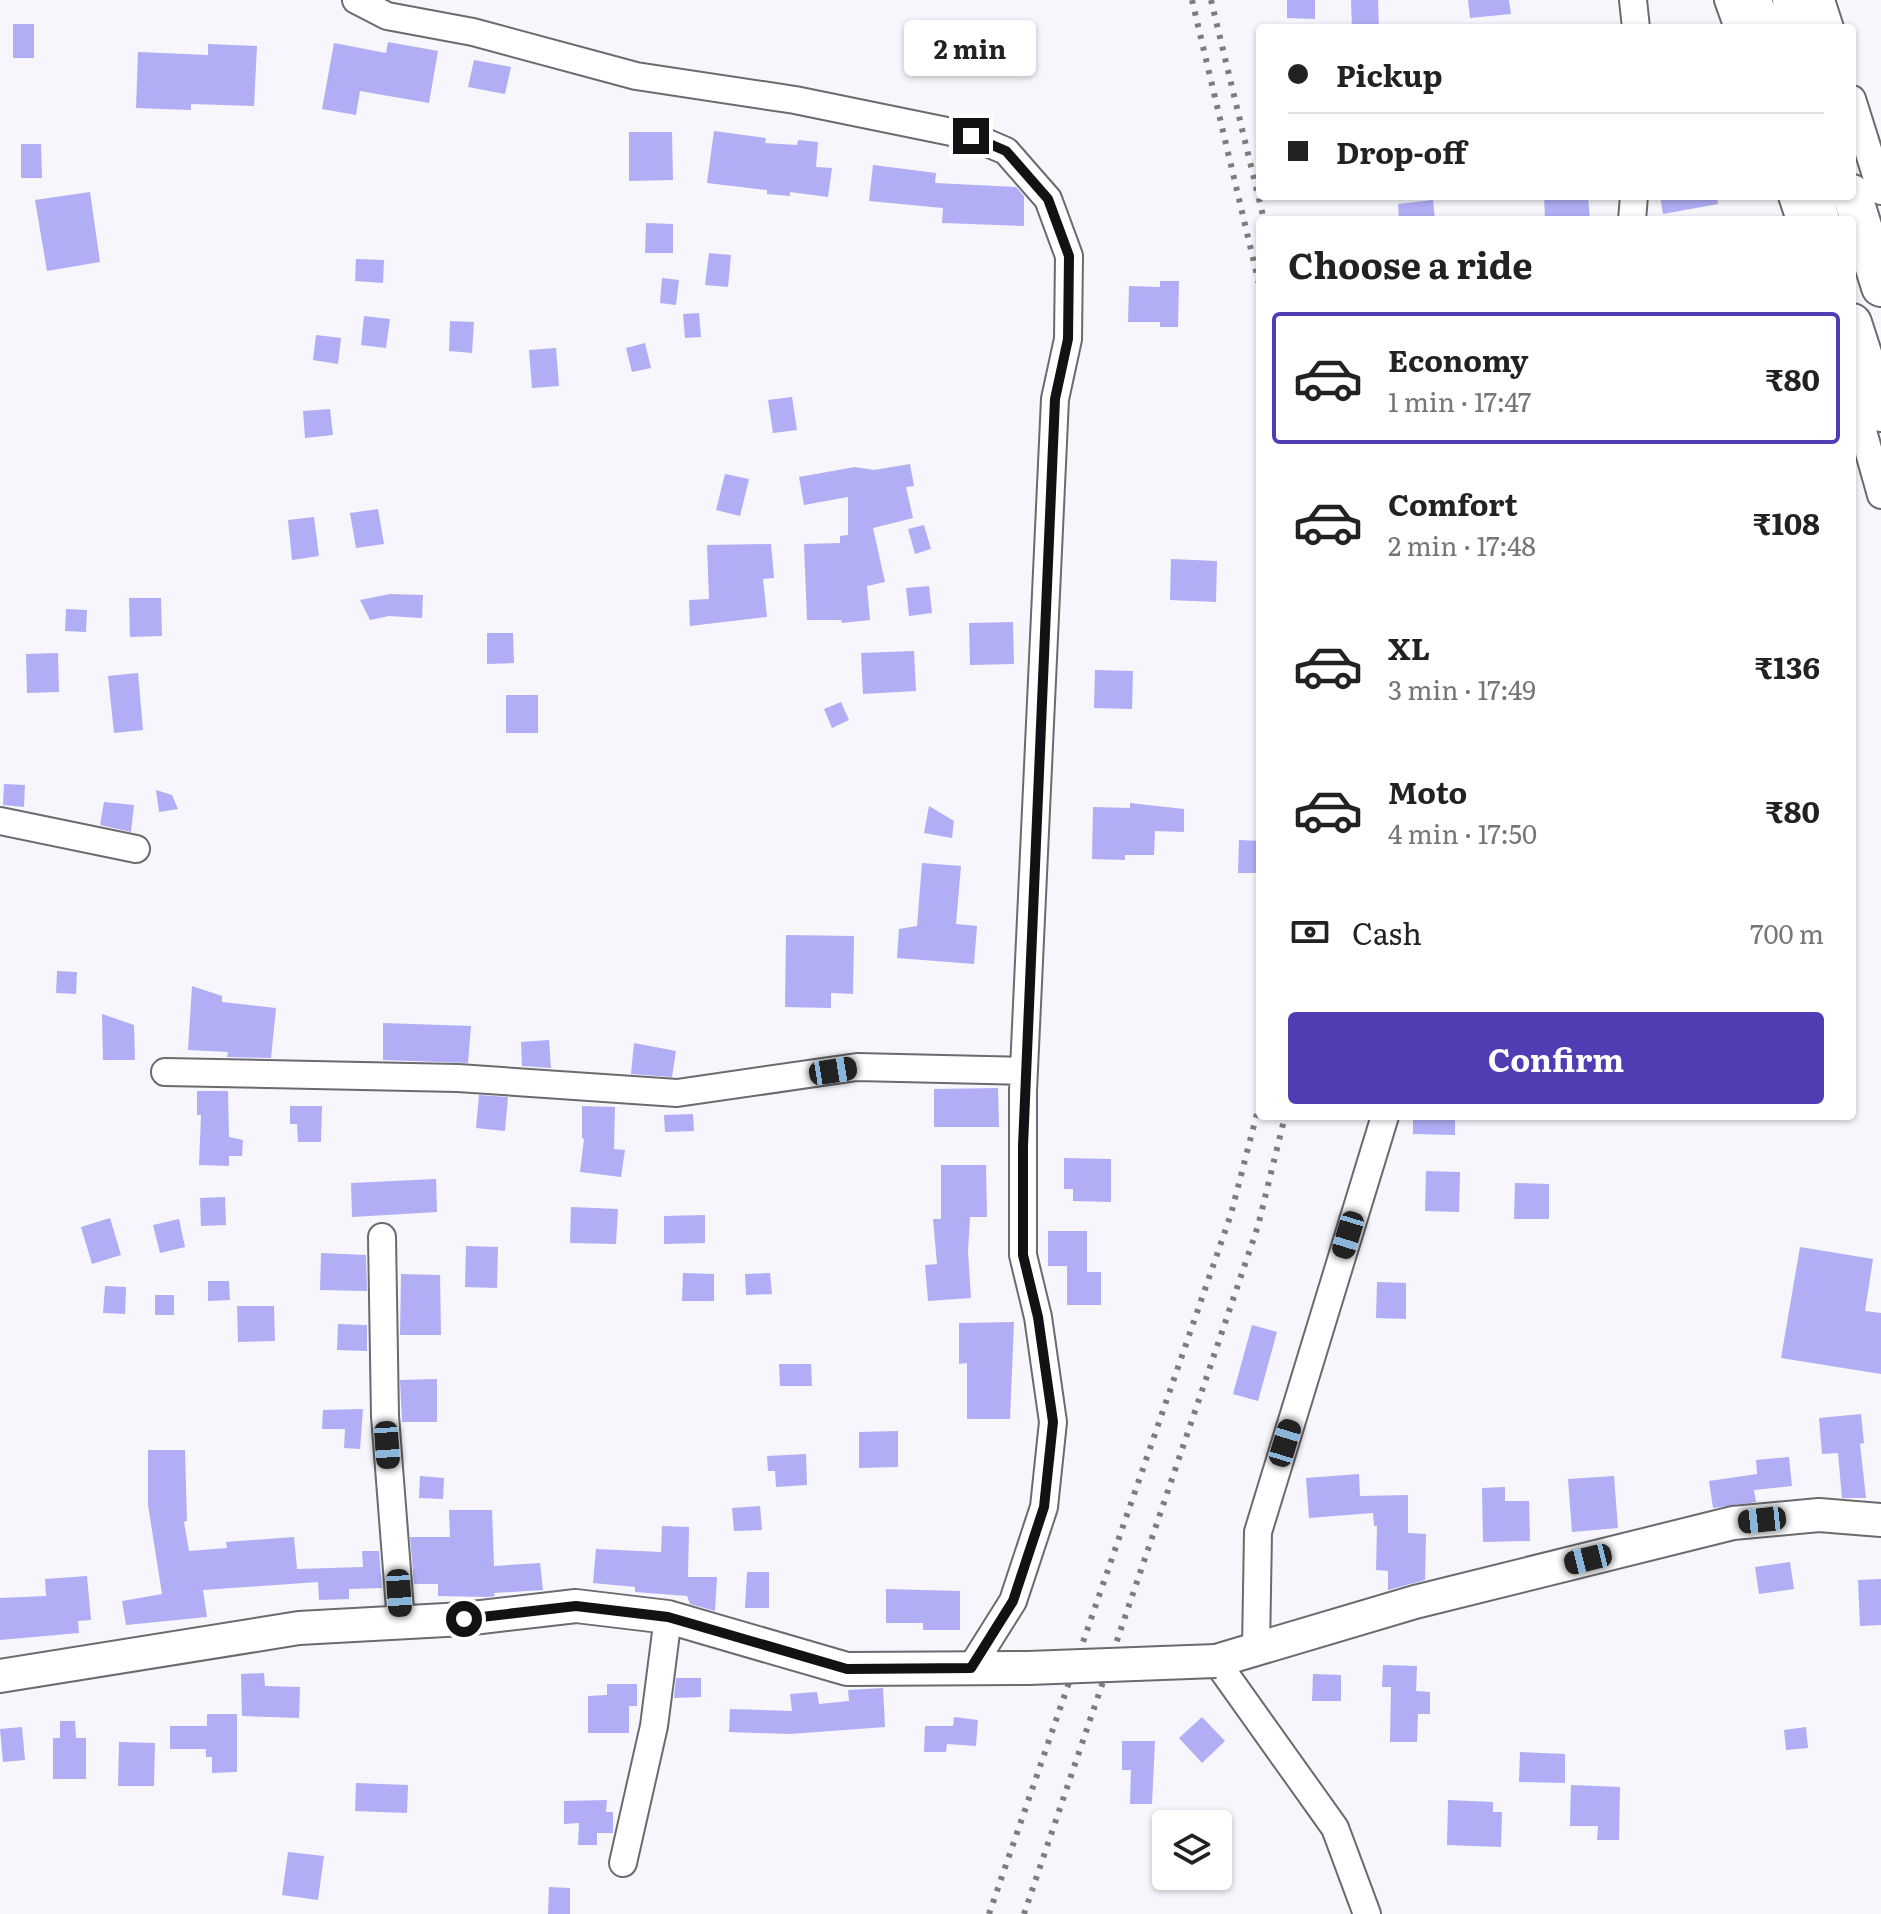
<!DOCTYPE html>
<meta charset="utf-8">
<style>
:root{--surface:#fff;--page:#f2f2f2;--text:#222;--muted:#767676;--line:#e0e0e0;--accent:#4f3db4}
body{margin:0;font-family:Literata,serif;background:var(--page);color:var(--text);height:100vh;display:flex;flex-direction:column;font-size:30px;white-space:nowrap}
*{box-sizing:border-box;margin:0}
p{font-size:26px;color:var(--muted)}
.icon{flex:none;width:44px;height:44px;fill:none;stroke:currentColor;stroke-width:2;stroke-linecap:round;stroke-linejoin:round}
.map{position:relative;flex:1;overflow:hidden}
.details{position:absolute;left:1256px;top:216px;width:600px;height:904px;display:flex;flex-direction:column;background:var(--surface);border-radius:8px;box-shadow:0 2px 6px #0004}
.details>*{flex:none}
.top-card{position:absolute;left:1256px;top:24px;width:600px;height:176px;border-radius:8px;box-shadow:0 2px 6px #0004;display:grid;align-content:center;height:176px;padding:0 32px;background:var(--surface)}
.tools{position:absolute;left:1152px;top:1810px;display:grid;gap:16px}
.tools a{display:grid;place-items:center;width:80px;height:80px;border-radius:8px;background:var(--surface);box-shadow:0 2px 6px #0004;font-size:40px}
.end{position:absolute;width:36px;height:36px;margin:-18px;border:10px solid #121214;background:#fff;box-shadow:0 0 0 4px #fff}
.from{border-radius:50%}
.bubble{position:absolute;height:56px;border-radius:8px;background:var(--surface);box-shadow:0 2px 6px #0004;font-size:26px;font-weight:700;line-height:56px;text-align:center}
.car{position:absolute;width:24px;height:48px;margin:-24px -12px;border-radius:10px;box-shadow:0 0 6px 2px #0007;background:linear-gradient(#222 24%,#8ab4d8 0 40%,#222 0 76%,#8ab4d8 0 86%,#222 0)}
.top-card b{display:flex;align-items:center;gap:28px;height:76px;font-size:30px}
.top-card b+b{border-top:2px solid var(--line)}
.top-card i{width:20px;height:20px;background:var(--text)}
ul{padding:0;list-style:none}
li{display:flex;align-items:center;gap:24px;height:132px;margin:0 16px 12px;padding:0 16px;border:4px solid transparent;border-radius:8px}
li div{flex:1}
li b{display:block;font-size:30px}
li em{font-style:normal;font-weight:700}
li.current{border-color:var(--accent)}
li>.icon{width:72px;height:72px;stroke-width:1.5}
h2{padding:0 32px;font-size:36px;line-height:96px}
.pay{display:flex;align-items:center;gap:20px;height:88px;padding:0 32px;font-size:30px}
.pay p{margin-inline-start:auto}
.action{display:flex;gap:16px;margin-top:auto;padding:16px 32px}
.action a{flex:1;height:92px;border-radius:8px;background:var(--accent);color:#fff;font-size:32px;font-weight:700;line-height:92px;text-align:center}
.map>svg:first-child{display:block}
.building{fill:#b1aef5}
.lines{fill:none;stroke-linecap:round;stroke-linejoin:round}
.minor-casing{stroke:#6a6a6f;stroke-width:30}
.major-casing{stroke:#6a6a6f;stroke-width:36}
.highway-casing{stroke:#6a6a6f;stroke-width:42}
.minor{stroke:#fff;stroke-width:26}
.major{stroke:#fff;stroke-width:32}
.highway{stroke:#fff;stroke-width:38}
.rail{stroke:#7d7d81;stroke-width:6;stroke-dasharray:4 8;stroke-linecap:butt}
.major-bridge-casing{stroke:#6a6a6f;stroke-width:36;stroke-linecap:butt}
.major-bridge{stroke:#fff;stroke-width:32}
.route{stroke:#121214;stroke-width:10}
</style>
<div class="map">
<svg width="1881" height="1914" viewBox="0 0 1881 1914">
<rect width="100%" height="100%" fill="#f6f6fc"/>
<!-- building -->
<path class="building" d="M 1287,0 L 1315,0 L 1315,19 L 1287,18 Z
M 1351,0 L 1378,0 L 1379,28 L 1352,28 Z
M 1468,0 L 1509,0 L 1511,14 L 1470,18 Z
M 13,24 L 34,24 L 34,58 L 13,58 Z
M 388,42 L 438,51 L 429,103 L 360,91 L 356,115 L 322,109 L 334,43 L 386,53 Z
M 208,44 L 257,46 L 254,106 L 191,104 L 191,110 L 136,108 L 138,52 L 208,55 Z
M 474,60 L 511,67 L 505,94 L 468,87 Z
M 714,131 L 766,138 L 765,143 L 797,145 L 798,140 L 818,142 L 816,167 L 832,168 L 828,197 L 790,192 L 790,196 L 767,194 L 767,190 L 707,183 Z
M 629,132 L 672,132 L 673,180 L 629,181 Z
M 21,144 L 41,144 L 42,178 L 21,178 Z
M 873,165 L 936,173 L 935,183 L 1016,187 L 1024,196 L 1024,226 L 942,223 L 943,208 L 869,201 Z
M 90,192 L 100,262 L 47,271 L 35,200 Z
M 1544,196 L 1588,196 L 1590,220 L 1545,220 Z
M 1660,196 L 1717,196 L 1718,204 L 1663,214 Z
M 1433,200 L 1435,220 L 1399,220 L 1398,204 Z
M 646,223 L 673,224 L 673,253 L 645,253 Z
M 709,253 L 731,255 L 728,287 L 705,285 Z
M 356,259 L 384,260 L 383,283 L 355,281 Z
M 662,278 L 679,280 L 676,305 L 660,303 Z
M 1160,281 L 1179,281 L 1178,327 L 1160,327 L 1160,322 L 1128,322 L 1129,286 L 1160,287 Z
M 699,313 L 701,337 L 685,338 L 683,314 Z
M 364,316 L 390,319 L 386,348 L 361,345 Z
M 450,321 L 474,322 L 472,353 L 449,351 Z
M 316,335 L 341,338 L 338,364 L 313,360 Z
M 645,343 L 651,368 L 632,372 L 626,348 Z
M 556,348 L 559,386 L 532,388 L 529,350 Z
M 792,397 L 797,430 L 773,433 L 768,400 Z
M 330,409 L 333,435 L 305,438 L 303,411 Z
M 910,464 L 914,486 L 906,487 L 913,518 L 873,528 L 885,582 L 867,586 L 870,620 L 842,623 L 841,620 L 807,620 L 804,544 L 840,543 L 840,536 L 848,535 L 848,497 L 804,505 L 799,477 L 855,467 L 874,470 Z
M 725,474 L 749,479 L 740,516 L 716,510 Z
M 378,509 L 384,544 L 356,548 L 350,513 Z
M 314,517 L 319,556 L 292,560 L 288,520 Z
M 924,525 L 931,549 L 915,554 L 908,529 Z
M 771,544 L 774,578 L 763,579 L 767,617 L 690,626 L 689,600 L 709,599 L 707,545 Z
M 1171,559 L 1217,561 L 1216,602 L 1170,600 Z
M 929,586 L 932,613 L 909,616 L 906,588 Z
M 390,594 L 423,595 L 422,618 L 389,616 L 370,620 L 360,600 Z
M 129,598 L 161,598 L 162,636 L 130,637 Z
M 66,609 L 87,610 L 86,632 L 65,631 Z
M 1013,622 L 1014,664 L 970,665 L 969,623 Z
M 487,633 L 513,633 L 514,663 L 487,664 Z
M 914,651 L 916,691 L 863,694 L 861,653 Z
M 58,653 L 59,692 L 27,693 L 26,654 Z
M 1095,670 L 1133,671 L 1132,709 L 1094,708 Z
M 138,673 L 143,730 L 114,733 L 108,676 Z
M 506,695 L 538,695 L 538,733 L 506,733 Z
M 841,702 L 849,720 L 832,728 L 824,709 Z
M 4,784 L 25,785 L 24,807 L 3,805 Z
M 156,790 L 172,795 L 178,809 L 159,812 Z
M 104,802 L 134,805 L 131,832 L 100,825 Z
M 1130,803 L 1184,809 L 1184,832 L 1155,831 L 1154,855 L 1125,855 L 1125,860 L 1092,859 L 1093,807 L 1130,808 Z
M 929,806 L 954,821 L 952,838 L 924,833 Z
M 1239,840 L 1260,841 L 1260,873 L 1238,873 Z
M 922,863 L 961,866 L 956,924 L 977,926 L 974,964 L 897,958 L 899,929 L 917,926 Z
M 786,935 L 854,936 L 853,994 L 831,993 L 831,1008 L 785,1007 Z
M 57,971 L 77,972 L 76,994 L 56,993 Z
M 192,986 L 222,996 L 222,1002 L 276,1008 L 271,1058 L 227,1057 L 228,1052 L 188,1050 Z
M 102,1014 L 134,1025 L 135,1060 L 103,1060 Z
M 383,1023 L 471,1026 L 468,1063 L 383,1060 Z
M 549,1040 L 551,1068 L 522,1066 L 521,1042 Z
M 634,1043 L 676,1051 L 672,1077 L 631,1074 Z
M 998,1088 L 999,1127 L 934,1127 L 934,1089 Z
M 197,1091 L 228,1091 L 229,1137 L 243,1140 L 242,1156 L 229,1156 L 229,1166 L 199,1165 L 201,1115 L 197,1115 Z
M 479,1095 L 508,1097 L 505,1131 L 476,1128 Z
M 290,1106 L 322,1106 L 321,1142 L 298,1142 L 297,1124 L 290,1124 Z
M 582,1106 L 615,1107 L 614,1149 L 625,1150 L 621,1177 L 580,1172 L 584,1139 L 582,1138 Z
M 693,1114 L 694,1131 L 665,1132 L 664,1115 Z
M 1413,1116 L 1455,1116 L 1455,1135 L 1413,1134 Z
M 1064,1158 L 1111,1159 L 1111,1202 L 1073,1201 L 1073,1189 L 1064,1189 Z
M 941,1165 L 986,1165 L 987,1217 L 970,1217 L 968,1251 L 971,1298 L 928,1301 L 925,1265 L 937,1264 L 933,1219 L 941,1219 Z
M 1426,1171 L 1460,1172 L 1459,1212 L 1425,1211 Z
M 436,1179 L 437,1212 L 352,1217 L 351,1183 Z
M 1515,1183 L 1549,1184 L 1549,1219 L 1514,1219 Z
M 225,1197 L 226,1225 L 201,1226 L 200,1198 Z
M 571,1207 L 618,1209 L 616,1244 L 570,1243 Z
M 705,1215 L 705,1243 L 664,1244 L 664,1216 Z
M 110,1218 L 121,1255 L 92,1264 L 81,1227 Z
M 179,1219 L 185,1247 L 160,1253 L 153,1225 Z
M 1048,1231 L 1087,1231 L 1087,1272 L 1101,1272 L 1101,1305 L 1067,1305 L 1067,1266 L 1048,1266 Z
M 466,1246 L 498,1247 L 497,1288 L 465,1287 Z
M 1800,1247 L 1873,1259 L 1865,1311 L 1881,1313 L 1881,1374 L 1781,1358 Z
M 321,1253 L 366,1255 L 367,1291 L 320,1290 Z
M 683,1273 L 714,1274 L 714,1301 L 682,1301 Z
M 770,1273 L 772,1294 L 746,1295 L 745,1274 Z
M 401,1274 L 440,1275 L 441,1335 L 400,1335 Z
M 208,1281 L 229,1281 L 230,1300 L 208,1301 Z
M 1377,1282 L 1406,1283 L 1406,1319 L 1376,1318 Z
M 105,1286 L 126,1287 L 125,1314 L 103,1313 Z
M 155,1295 L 174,1295 L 174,1315 L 155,1315 Z
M 237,1306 L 274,1306 L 275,1341 L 238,1342 Z
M 1014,1322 L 1010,1419 L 967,1419 L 967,1363 L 959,1364 L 959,1323 Z
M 338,1324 L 367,1325 L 367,1351 L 337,1350 Z
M 1252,1325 L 1277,1332 L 1258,1401 L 1233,1394 Z
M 779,1364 L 811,1364 L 812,1386 L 780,1386 Z
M 437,1379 L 437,1422 L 402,1422 L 400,1380 Z
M 363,1409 L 360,1449 L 344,1448 L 345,1429 L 322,1429 L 323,1410 Z
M 1861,1414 L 1864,1443 L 1860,1444 L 1866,1498 L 1842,1498 L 1838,1453 L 1822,1454 L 1819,1418 Z
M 898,1431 L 898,1467 L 859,1468 L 859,1432 Z
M 148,1450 L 185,1450 L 187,1521 L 184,1522 L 189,1551 L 227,1548 L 226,1542 L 294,1537 L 297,1569 L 363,1567 L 362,1551 L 379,1551 L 382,1588 L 349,1589 L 349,1599 L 319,1600 L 318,1582 L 203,1590 L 207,1617 L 126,1625 L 122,1601 L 162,1594 L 148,1505 Z
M 806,1454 L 807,1485 L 776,1487 L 775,1471 L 768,1471 L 767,1456 Z
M 1789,1457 L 1792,1486 L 1754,1490 L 1756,1502 L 1713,1508 L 1709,1481 L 1757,1474 L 1756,1460 Z
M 1359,1474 L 1360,1496 L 1408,1495 L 1408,1533 L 1426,1534 L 1425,1580 L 1388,1590 L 1388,1571 L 1376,1570 L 1377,1526 L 1374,1526 L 1373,1513 L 1309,1518 L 1306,1478 Z
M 420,1476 L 444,1478 L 443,1499 L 419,1498 Z
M 1614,1476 L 1618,1528 L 1572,1532 L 1568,1479 Z
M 1505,1487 L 1505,1501 L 1529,1501 L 1530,1541 L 1483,1542 L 1482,1488 Z
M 760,1506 L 762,1530 L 734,1531 L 732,1508 Z
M 449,1510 L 492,1510 L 494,1566 L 540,1563 L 543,1590 L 494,1593 L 495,1596 L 488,1597 L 438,1596 L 438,1584 L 414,1584 L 410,1537 L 450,1537 Z
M 662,1526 L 689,1527 L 688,1577 L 717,1577 L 715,1611 L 690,1604 L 687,1596 L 635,1592 L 635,1587 L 593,1583 L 596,1549 L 661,1552 Z
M 1790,1562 L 1794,1589 L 1759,1594 L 1755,1567 Z
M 747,1572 L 769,1572 L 769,1608 L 745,1608 Z
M 87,1576 L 91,1620 L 78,1621 L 79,1633 L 0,1640 L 0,1598 L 46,1596 L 45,1579 Z
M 1881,1579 L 1881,1625 L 1860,1626 L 1858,1580 Z
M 886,1589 L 960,1591 L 960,1630 L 923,1630 L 923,1623 L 886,1623 Z
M 1383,1665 L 1417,1666 L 1416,1691 L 1430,1692 L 1430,1714 L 1418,1714 L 1417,1742 L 1390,1742 L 1391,1687 L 1382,1687 Z
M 264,1673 L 265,1686 L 300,1687 L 299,1718 L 242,1716 L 241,1674 Z
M 1313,1674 L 1341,1675 L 1341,1701 L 1312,1701 Z
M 676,1678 L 701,1678 L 701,1697 L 674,1698 Z
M 607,1684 L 637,1684 L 637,1706 L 629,1706 L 629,1733 L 588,1733 L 588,1696 L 607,1695 Z
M 883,1688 L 885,1727 L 790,1734 L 729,1732 L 730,1709 L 792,1711 L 790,1694 L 817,1692 L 819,1704 L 849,1701 L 848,1690 Z
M 207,1714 L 237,1714 L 237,1772 L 212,1773 L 212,1757 L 206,1757 L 206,1749 L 170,1749 L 170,1726 L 207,1726 Z
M 954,1717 L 978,1720 L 976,1746 L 947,1744 L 946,1752 L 924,1752 L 925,1726 L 953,1726 Z
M 1202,1717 L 1225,1741 L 1202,1763 L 1179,1738 Z
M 60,1721 L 75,1721 L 76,1738 L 86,1738 L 86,1779 L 53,1779 L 53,1738 L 60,1738 Z
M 22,1727 L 25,1760 L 3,1762 L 0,1729 Z
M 1806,1727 L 1808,1748 L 1786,1750 L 1784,1730 Z
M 1122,1741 L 1155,1741 L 1152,1804 L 1130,1804 L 1131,1770 L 1122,1770 Z
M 119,1742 L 155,1743 L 154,1786 L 118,1786 Z
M 1520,1752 L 1565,1754 L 1565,1783 L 1519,1782 Z
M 356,1783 L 408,1785 L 407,1813 L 355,1811 Z
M 1571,1785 L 1620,1787 L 1619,1840 L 1597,1840 L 1598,1826 L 1570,1826 Z
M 607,1800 L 606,1812 L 613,1812 L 613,1833 L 597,1833 L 597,1845 L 578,1845 L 579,1823 L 564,1824 L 564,1801 Z
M 1448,1800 L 1493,1802 L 1493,1812 L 1502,1812 L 1501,1847 L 1447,1845 Z
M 288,1852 L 324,1856 L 318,1900 L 282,1895 Z
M 549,1887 L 570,1888 L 570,1914 L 548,1914 Z"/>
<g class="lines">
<defs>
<path id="minor" d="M 356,0 L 387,16 L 473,32 L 636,76 L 795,100 L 971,136 L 1006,151 L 1048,199 L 1069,256 L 1068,339 L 1055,399 L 1023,1091 L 1023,1255 L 1038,1317 L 1053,1422 L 1044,1507 L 1013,1601 L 971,1668
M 1633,0 L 1636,28
M 1728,0 L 1738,28
M 1821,0 L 1830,28
M 1852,99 L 1881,191
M 1792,196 L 1800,220
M 1632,220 L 1634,196
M 1852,392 L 1881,495
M 0,821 L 136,849
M 165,1072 L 458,1078 L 677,1093 L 857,1067 L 1024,1071
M 382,1237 L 385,1416 L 401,1622
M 1256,1649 L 1258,1532 L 1385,1116
M 1216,1661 L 1335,1828 L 1367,1914
M 623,1863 L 654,1726 L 668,1617"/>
<path id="major" d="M 1216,1661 L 1415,1602 L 1733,1523 L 1819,1515 L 1881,1520
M 0,1676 L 299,1628 L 464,1619 L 576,1606 L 668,1617 L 847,1669 L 1028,1668"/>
<path id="highway" d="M 1752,0 L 1761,28
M 1792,0 L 1800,28
M 1852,194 L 1881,287
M 1813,196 L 1820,220
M 1852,323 L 1881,412"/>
</defs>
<!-- minor casing -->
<use href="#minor" class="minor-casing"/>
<!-- major casing -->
<use href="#major" class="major-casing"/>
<!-- highway casing -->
<use href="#highway" class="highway-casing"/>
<!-- minor -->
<use href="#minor" class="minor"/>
<!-- major -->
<use href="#major" class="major"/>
<!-- highway -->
<use href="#highway" class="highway"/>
<!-- rail -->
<path class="rail" d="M 1192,0 L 1260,288
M 1211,0 L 1264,220
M 989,1914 L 1231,1214 L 1260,1102
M 1024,1914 L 1258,1226 L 1285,1116"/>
<defs>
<path id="major-bridge" d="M 1028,1668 L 1216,1661"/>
</defs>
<!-- major-bridge casing -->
<use href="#major-bridge" class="major-bridge-casing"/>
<!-- major-bridge -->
<use href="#major-bridge" class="major-bridge"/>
</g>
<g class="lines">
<!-- route -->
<path class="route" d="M 464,1619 L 576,1606 L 668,1617 L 847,1669 L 971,1668 L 1013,1601 L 1044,1507 L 1053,1422 L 1038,1317 L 1023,1255 L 1023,1146 L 1055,399 L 1068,339 L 1069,256 L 1048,199 L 1006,151 L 971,136"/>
</g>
</svg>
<div class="tools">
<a><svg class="icon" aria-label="layers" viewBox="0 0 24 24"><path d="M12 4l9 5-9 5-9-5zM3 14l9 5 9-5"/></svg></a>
</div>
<i class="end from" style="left:464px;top:1619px"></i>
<i class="end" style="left:971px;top:136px"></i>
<div class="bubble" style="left:904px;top:20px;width:132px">2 min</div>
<i class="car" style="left:833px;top:1071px;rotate:81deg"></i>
<i class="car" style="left:1348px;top:1235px;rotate:197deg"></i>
<i class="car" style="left:1285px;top:1443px;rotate:17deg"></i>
<i class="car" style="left:387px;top:1445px;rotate:176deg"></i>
<i class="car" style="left:1762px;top:1520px;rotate:264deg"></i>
<i class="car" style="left:1588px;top:1559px;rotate:256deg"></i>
<i class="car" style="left:399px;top:1593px;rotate:176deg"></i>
<div class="top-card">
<b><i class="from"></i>Pickup</b>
<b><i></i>Drop-off</b>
</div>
<section class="details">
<h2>Choose a ride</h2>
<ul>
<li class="current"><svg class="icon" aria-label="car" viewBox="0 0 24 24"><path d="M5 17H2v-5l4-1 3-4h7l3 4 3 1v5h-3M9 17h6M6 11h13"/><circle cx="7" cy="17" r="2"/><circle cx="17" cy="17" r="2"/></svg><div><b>Economy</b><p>1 min · 17:47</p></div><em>₹80</em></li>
<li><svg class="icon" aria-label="car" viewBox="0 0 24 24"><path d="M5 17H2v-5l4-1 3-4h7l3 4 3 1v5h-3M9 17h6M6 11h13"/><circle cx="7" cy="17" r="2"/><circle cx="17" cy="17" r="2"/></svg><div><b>Comfort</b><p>2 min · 17:48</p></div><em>₹108</em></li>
<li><svg class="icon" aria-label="car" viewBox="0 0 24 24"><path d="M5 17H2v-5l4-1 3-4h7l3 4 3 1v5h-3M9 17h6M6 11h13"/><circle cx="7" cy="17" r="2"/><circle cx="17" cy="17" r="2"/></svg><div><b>XL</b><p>3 min · 17:49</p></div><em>₹136</em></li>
<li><svg class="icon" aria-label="car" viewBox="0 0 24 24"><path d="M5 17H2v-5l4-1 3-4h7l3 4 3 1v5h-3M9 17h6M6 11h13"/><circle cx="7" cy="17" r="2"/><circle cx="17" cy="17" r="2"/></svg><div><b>Moto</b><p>4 min · 17:50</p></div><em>₹80</em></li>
</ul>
<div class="pay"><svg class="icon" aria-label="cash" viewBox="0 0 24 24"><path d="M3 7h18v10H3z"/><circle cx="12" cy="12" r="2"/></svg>Cash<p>700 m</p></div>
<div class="action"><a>Confirm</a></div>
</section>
</div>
